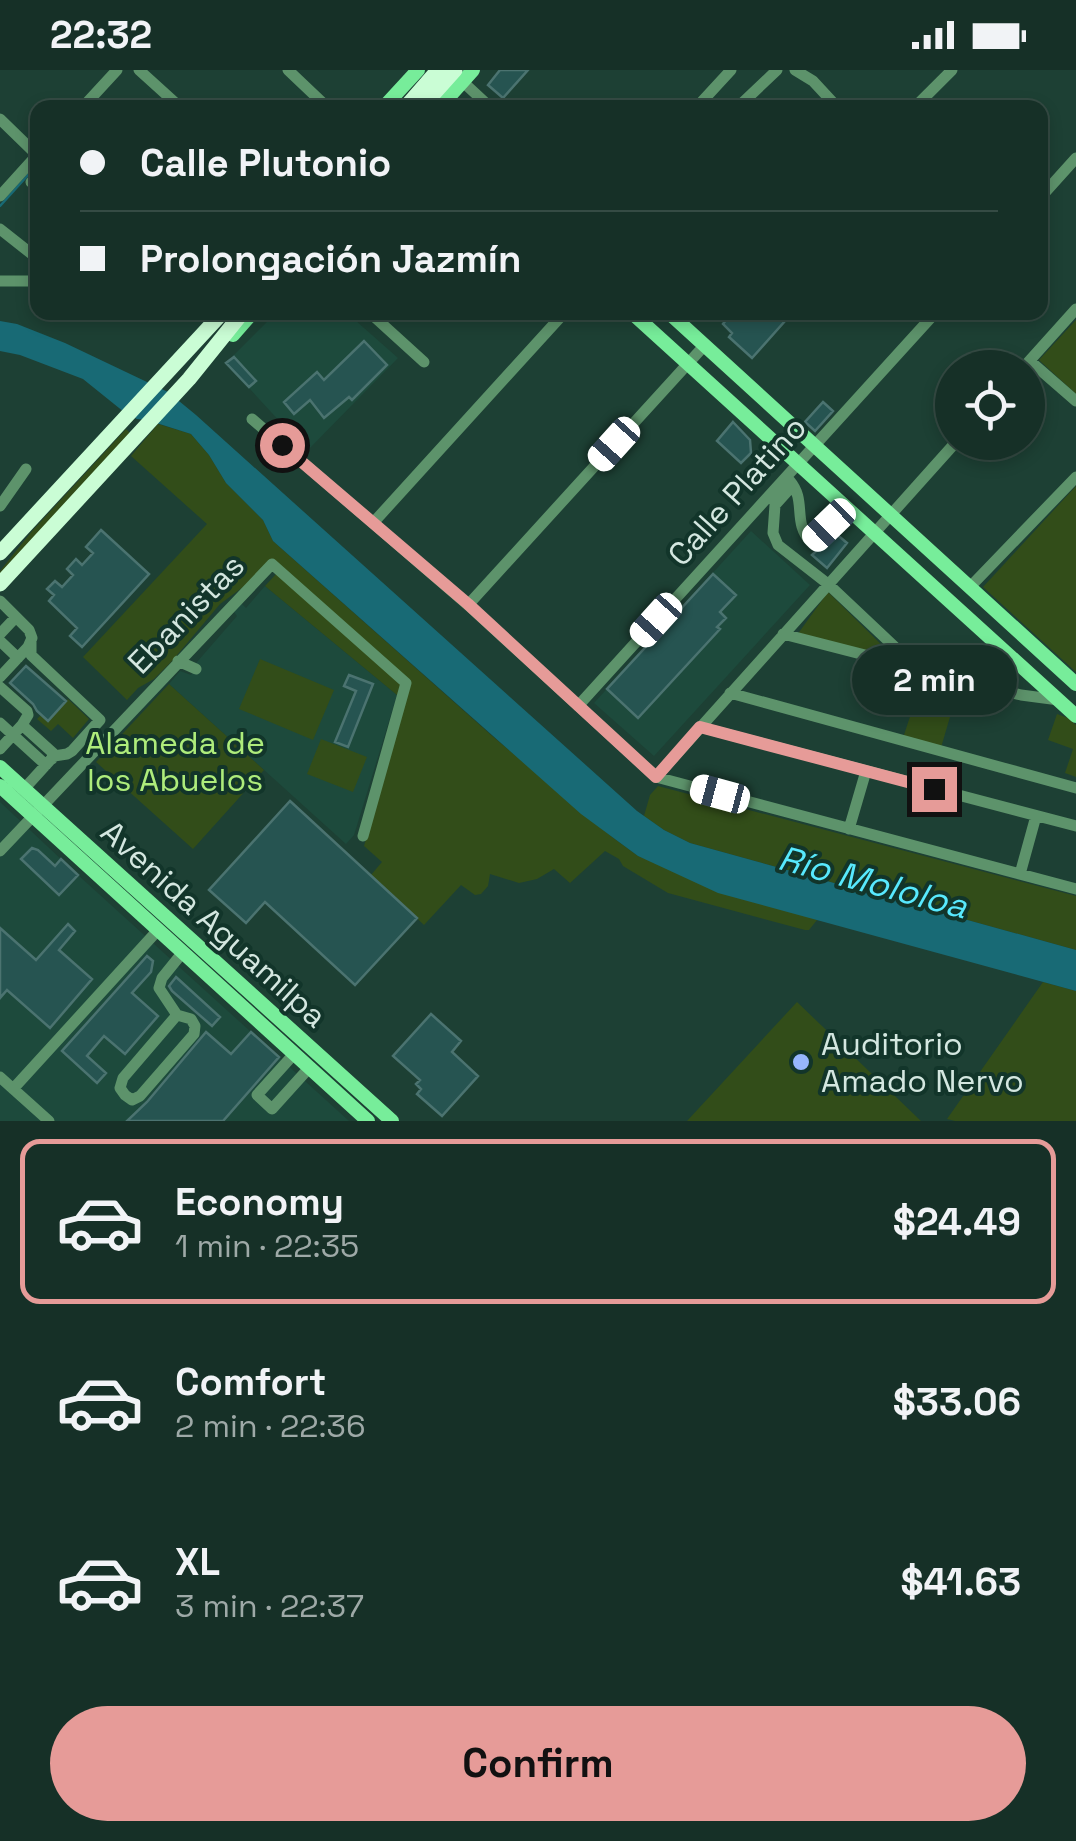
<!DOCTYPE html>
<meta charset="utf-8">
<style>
:root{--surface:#163027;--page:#1f382f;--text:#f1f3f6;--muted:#9ea9a7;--line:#354b44;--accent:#e69b98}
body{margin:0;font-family:"Space Grotesk",sans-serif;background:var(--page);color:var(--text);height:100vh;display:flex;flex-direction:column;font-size:38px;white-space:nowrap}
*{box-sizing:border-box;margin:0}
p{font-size:32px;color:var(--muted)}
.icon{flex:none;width:55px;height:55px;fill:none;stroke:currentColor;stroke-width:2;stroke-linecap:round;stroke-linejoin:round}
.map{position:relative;height:1051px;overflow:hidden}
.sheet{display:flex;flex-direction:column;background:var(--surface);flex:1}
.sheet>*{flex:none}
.top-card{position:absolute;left:30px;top:30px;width:1018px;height:220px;border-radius:20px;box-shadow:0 5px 15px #0003,0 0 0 2px var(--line);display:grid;align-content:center;height:220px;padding:0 50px;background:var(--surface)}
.fabs{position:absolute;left:935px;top:280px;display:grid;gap:20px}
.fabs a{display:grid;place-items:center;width:110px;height:110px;border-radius:50%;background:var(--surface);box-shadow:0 5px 15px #0003,0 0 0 2px var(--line);font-size:50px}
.end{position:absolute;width:45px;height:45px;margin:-22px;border:12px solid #e69b98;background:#111;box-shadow:0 0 0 5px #111}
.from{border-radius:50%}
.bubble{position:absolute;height:70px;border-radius:35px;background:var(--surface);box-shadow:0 5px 15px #0003,0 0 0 2px var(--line);font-size:32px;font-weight:700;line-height:70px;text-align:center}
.car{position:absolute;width:30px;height:60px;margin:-30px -15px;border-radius:12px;box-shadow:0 0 8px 2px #0007;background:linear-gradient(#fff 24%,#345 0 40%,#fff 0 76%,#345 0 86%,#fff 0)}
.top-card b{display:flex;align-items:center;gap:35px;height:95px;font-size:38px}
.top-card b+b{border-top:2px solid var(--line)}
.top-card i{width:25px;height:25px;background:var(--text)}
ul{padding:18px 0 0;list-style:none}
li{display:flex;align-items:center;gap:30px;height:165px;margin:0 20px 15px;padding:0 30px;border:5px solid transparent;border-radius:20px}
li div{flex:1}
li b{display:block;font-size:38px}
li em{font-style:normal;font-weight:700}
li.on{border-color:var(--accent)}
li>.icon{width:90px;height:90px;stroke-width:1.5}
.cta{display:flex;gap:20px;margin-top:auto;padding:20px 50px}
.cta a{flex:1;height:115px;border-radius:60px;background:var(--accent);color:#111;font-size:40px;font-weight:700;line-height:115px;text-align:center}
.status{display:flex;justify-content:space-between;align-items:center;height:70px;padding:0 50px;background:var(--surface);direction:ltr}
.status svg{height:28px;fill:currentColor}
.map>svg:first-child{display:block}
.built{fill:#1d4a3c}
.green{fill:#324d19}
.water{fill:#186a75}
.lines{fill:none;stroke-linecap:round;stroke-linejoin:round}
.stream{stroke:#186a75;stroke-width:2.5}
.building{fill:#265451;stroke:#4b7370;stroke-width:2.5}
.minor{stroke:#5d936b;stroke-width:11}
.major{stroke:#77ed9a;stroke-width:14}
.highway{stroke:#cafdd5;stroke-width:15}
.route{stroke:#e69b98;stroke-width:12}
.poi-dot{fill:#96b6fd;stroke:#12352a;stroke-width:4}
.labels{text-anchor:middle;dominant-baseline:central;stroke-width:8;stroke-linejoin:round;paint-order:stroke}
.street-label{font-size:32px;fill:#d4e7e0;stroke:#12352a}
.park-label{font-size:32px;fill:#aeec7b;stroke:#12352a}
.poi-label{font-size:32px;fill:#d4e7e0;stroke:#12352a;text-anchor:start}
.water-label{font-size:35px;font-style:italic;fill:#58e9fe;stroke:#12352a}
</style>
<div class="status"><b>22:32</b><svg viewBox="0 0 49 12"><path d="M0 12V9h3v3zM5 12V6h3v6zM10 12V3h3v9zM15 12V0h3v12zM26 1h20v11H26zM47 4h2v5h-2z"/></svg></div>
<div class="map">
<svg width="1076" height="1051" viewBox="0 0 1076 1051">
<rect width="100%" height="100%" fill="#1d4034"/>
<!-- built -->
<path class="built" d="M 277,242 L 347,243 L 398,288 L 307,381 L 226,293 Z
M 751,461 L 810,515 L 654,686 L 594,633 Z
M 265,516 L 397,625 L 354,765 L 346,774 L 169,614 L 180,601 L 191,605 L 197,592 L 237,546 L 234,542 L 241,533 L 246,538 Z
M 0,732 L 78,805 L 349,1051 L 0,1051 Z"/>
<!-- green -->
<path class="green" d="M 1076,250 L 1076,324 L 1039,290 Z
M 158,354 L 191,364 L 209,385 L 226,413 L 263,450 L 273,471 L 491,665 L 612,767 L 638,786 L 817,850 L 809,860 L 805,860 L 668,823 L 623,796 L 619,789 L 605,781 L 570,813 L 554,799 L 537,809 L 519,813 L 490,804 L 488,816 L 481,824 L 475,825 L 461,815 L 424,855 L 371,805 L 382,792 L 364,776 L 409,618 L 273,495 L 220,534 L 172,591 L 154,609 L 138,618 L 127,630 L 83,587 L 207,454 L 131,386 Z
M 126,359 L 130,363 L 0,507 L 0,501 L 32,461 Z
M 1076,416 L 1076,602 L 983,517 Z
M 277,503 L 402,611 L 397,625 L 265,516 Z
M 828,522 L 897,590 L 797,565 Z
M 260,589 L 334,620 L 313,670 L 239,639 Z
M 921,613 L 957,623 L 940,681 L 902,671 Z
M 169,614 L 264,700 L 193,779 L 96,692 Z
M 68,629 L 89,649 L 73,668 L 58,654 L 51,661 L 37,649 L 41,645 L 48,651 Z
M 1057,644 L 1068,648 L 1076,655 L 1076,707 L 1065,703 L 1073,679 L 1048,670 Z
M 321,669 L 367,687 L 353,722 L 307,704 Z
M 658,716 L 1076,826 L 1076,880 L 690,773 L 664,760 L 644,746 L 650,725 Z
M 1043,912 L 1076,921 L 1076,1051 L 955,1051 L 947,1049 Z
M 797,932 L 921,1051 L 687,1051 Z"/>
<!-- water -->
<path class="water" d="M 0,251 L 17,254 L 65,273 L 168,322 L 196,345 L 637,741 L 664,760 L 690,773 L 1076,880 L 1076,921 L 718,823 L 638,786 L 581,744 L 273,471 L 263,450 L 226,413 L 209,385 L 191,364 L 147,350 L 137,349 L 124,342 L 83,309 L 20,285 L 0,281 Z"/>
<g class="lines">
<!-- stream -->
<path class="stream" d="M 0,136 L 38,94"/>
</g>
<!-- building -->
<path class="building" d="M 500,0 L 528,0 L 503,28 L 488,15 Z
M 719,242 L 793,242 L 752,288 L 729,267 L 732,263 L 723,254 L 726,250 Z
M 364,271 L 387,295 L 352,330 L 349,327 L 324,348 L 310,330 L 294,344 L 284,332 L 317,302 L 324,310 Z
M 234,287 L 256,311 L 249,317 L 226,293 Z
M 823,332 L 833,341 L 815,361 L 805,352 Z
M 733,352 L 750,370 L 751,383 L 741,393 L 717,371 Z
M 101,460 L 149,504 L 82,577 L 70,566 L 77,558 L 49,531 L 54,525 L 47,519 L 55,511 L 62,517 L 73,505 L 67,499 L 76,489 L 82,495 L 93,483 L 86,477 Z
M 835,463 L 847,473 L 827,498 L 812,485 Z
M 713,504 L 736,525 L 720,542 L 726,548 L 717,557 L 720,559 L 638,648 L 607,619 Z
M 26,596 L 66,631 L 48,651 L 37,641 L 33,634 L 10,613 Z
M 349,605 L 373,614 L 348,677 L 335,672 L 356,621 L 344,616 Z
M 290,731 L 417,848 L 355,915 L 265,832 L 246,853 L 209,820 Z
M 32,778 L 38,780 L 55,796 L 61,789 L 78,805 L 59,825 L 21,789 Z
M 68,854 L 75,861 L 59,880 L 92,909 L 50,958 L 7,920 L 0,928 L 0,858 L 36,890 Z
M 147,886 L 153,891 L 151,902 L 132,923 L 158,946 L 125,984 L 104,966 L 87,986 L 106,1003 L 97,1013 L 62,981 Z
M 176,907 L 220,947 L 212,956 L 172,921 L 169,916 Z
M 431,944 L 461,971 L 452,982 L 478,1006 L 442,1046 L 417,1024 L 421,1019 L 416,1014 L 420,1010 L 393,986 Z
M 206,962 L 231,984 L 251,962 L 279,987 L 223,1051 L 127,1051 L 147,1032 Z"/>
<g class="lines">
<!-- minor -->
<path class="minor" d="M 139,0 L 181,38
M 288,0 L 328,38
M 795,0 L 813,11 L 838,38
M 463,12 L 491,38
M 82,38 L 117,0
M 539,38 L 540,36
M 696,38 L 731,0
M 737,38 L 777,0
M 914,38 L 952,0
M 0,49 L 37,85
M 31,112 L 38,118
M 0,126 L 38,84
M 1040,128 L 1076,88
M 0,159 L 38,189
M 0,211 L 38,211
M 369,242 L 424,292
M 1030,291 L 1076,331
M 1023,298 L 1076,239
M 252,349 L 468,535 L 656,707 L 1076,819
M 790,411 C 807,431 792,452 811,472 L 847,438
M 793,415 L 775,435 L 773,463 L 778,475 L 828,514 L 915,596
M 0,436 L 26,399
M 373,453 L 565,242
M 970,517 L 1076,407
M 0,531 L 16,547 L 0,564
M 468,535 L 704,276
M 783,564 L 1021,625 L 1059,630
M 0,571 L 18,588
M 178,591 L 196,599
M 0,607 L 28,577 L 32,568 L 29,560 L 16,547
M 0,617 L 27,641 L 28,645 L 22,655
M 730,623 L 1076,718
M 578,636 L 936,242
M 0,653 L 46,695
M 700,657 L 1076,756
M 0,679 L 22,655 L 53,683 L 52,689
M 656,707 L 956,372
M 24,719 L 54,686 L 67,684 L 72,681 L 100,650 L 31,585 L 31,572
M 849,759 L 866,701
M 0,781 L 272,494 L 406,613 L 363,766
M 1020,804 L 1036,746
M 177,945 L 191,949 L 195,956 L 194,964 L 140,1026 L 132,1030 L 125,1025 L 120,1018 L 123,1008 L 177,945 L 159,918 L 162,908 L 183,882
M 294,984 L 257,1025 L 272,1039 L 309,998
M 0,1007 L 49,1051
M 13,1019 L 158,860"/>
<!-- major -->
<path class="major" d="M 383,38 L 418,0
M 439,38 L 473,0
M 631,242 L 1076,646
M 668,242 L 1076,614
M 233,265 L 253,242
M 0,697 L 392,1051
M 0,716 L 368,1051"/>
<!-- highway -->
<path class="highway" d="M 405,38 L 438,0
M 421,38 L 455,0
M 0,483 L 223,242
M 0,514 L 189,309 L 243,242"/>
</g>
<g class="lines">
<!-- route -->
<path class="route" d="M 282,375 L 468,534 L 656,707 L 700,657 L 934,719"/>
</g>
<!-- markers -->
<circle class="poi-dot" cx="801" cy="992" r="10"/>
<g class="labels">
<!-- street labels -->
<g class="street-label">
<text transform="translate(737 421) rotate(-48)">Calle Platino</text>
<text transform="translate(186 544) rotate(-46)">Ebanistas</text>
<text transform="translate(214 854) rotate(42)">Avenida Aguamilpa</text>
</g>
<!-- park labels -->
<g class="park-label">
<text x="175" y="673">Alameda de<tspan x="175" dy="37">los Abuelos</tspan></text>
</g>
<!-- poi labels -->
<g class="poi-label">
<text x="821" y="974">Auditorio<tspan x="821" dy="37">Amado Nervo</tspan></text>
</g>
<!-- water labels -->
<g class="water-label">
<text transform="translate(873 812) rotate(15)">Río Mololoa</text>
</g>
</g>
</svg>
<div class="fabs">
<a><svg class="icon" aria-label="locate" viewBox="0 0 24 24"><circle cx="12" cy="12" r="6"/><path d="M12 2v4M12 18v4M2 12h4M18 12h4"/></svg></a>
</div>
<i class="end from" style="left:282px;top:375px"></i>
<i class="end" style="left:934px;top:719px"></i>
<div class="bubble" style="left:852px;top:575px;width:165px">2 min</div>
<i class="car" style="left:614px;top:374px;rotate:222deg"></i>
<i class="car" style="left:829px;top:455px;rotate:226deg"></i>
<i class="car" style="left:656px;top:550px;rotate:222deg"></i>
<i class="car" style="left:720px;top:724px;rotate:285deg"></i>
<div class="top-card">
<b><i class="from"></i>Calle Plutonio</b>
<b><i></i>Prolongación Jazmín</b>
</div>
</div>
<section class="sheet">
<ul>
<li class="on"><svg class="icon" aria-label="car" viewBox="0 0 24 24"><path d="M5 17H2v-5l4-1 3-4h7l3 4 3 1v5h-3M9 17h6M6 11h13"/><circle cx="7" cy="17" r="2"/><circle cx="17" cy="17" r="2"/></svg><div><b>Economy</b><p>1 min · 22:35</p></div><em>$24.49</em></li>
<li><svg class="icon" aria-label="car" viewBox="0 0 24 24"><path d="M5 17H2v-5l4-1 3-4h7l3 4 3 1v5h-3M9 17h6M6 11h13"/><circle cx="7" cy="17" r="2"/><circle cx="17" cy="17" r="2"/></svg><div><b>Comfort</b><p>2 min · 22:36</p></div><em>$33.06</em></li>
<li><svg class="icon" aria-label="car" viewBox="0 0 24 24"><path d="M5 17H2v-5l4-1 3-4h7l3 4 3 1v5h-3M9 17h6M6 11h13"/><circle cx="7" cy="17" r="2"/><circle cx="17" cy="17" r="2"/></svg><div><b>XL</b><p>3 min · 22:37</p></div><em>$41.63</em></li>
</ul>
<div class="cta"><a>Confirm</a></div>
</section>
